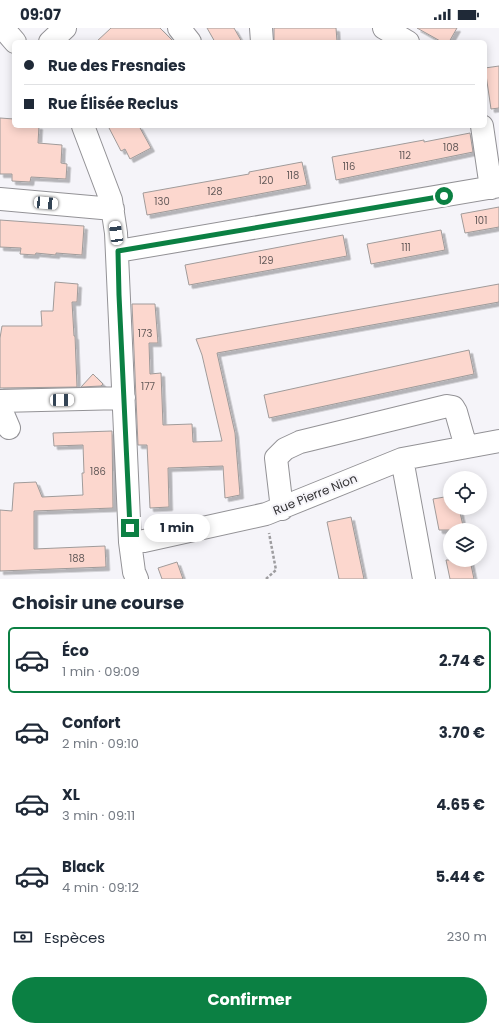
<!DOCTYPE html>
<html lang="fr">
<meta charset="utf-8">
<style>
:root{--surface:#fff;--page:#f6f6f7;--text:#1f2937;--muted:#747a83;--line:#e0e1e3;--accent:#0b8043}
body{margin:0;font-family:Poppins,sans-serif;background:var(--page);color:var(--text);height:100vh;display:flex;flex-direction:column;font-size:15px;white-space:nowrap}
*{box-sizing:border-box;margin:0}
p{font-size:13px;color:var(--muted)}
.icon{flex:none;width:22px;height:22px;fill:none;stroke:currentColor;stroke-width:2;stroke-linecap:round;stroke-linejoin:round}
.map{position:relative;height:551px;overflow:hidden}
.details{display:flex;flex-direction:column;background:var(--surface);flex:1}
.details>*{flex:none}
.guide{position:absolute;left:12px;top:12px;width:475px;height:88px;border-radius:6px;box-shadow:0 2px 10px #0003;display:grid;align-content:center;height:88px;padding:0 12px;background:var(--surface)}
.controls{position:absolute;left:443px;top:443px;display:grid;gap:8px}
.controls a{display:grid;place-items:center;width:44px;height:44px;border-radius:50%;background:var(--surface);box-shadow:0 2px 10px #0003;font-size:20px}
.end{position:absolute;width:18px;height:18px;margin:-9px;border:5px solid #0b8043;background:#fff;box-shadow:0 0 0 2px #fff}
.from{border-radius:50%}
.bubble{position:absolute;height:28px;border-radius:14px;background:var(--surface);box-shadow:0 2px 10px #0003;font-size:13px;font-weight:700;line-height:28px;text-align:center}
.car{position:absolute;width:12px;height:24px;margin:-12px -6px;border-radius:5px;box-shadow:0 0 3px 1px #0007;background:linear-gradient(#fff 24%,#345 0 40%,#fff 0 76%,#345 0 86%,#fff 0)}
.guide b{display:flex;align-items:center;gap:14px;height:38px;font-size:15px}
.guide b+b{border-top:1px solid var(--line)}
.guide i{width:10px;height:10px;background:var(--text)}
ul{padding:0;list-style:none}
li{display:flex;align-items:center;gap:12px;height:66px;margin:0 8px 6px;padding:0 4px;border:2px solid transparent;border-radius:6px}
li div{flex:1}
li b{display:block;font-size:15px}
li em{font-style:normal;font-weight:700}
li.selected{border-color:var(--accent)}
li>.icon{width:36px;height:36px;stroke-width:1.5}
h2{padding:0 12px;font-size:18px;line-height:48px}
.pay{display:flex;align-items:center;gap:10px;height:44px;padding:0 12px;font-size:15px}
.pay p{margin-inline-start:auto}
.cta{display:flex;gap:8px;margin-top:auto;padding:8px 12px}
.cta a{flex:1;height:46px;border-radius:24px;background:var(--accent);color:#fff;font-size:16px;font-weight:700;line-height:46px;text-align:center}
.status{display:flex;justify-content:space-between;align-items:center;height:28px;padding:0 20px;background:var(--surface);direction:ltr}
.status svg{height:11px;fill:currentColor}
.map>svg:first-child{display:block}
.building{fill:#fcd7ce;stroke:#a09b9a;filter:url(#shadow)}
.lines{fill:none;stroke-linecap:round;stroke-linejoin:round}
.minor-casing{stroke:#939296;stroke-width:24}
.path{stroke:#9e9da0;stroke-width:2.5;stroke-dasharray:3 2;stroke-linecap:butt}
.minor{stroke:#fff;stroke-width:22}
.route{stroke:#0b8043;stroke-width:5}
.labels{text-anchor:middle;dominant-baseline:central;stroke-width:4;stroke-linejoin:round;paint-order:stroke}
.number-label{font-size:10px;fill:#665c5b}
.street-label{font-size:12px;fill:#343335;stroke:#f5f4f9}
</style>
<div class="status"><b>09:07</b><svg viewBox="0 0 49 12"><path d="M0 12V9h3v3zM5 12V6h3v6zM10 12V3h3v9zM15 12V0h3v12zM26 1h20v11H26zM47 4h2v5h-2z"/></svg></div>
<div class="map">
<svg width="499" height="551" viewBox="0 0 499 551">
<defs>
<filter id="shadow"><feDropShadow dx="3.5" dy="3.5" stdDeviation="0" flood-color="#0004"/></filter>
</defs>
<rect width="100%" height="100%" fill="#f5f4f9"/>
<!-- building -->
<path class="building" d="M 111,0 L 160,0 L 174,14 L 96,14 Z
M 207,0 L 234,0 L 242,14 L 215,14 Z
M 274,0 L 336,0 L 337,13 L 274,14 Z
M 417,0 L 457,0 L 449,14 L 442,14 Z
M 499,38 L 499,80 L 491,81 L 485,40 Z
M 0,90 L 14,91 L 14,98 L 39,98 L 38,115 L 62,117 L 61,135 L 67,136 L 66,151 L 31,149 L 30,154 L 12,153 L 12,146 L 0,146 Z
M 108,98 L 139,98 L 151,120 L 130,131 L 125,121 L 121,123 Z
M 470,105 L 473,124 L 336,152 L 332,129 L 424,112 L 424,114 Z
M 302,134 L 307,157 L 147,187 L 143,165 L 249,146 L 249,144 Z
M 499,179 L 499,199 L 465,205 L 461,186 Z
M 0,192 L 84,198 L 82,227 L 56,225 L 56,227 L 36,225 L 35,227 L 20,226 L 21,220 L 0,219 Z
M 441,202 L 445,222 L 371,236 L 367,216 Z
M 343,207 L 347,228 L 189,257 L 185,237 Z
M 55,254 L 78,256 L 77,274 L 72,274 L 74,308 L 75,308 L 77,359 L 0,360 L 0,310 L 2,298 L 42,298 L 41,283 L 53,283 Z
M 499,256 L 499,274 L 217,325 L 235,405 L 240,467 L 225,470 L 223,438 L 168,440 L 169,479 L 150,480 L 147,417 L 138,417 L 132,276 L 155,276 L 158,315 L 149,315 L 150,346 L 161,345 L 163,397 L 192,396 L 193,414 L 222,413 L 202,327 L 196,311 Z
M 469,322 L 474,346 L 269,390 L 264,367 Z
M 93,346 L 103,356 L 101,358 L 81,359 Z
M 112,403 L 113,480 L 34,483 L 34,521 L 105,518 L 106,539 L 0,543 L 0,482 L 12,483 L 14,455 L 36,454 L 42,469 L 83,467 L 82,445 L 84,445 L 83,417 L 54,418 L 53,405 Z
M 450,468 L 450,480 L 459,480 L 464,502 L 439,502 L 433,471 Z
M 351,489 L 364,551 L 339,551 L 327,494 Z
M 446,532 L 470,532 L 474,551 L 450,551 Z
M 177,534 L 183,551 L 162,551 L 158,540 Z"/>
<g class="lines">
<defs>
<path id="minor" d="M 3,0 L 15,14
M 179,0 L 190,14
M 261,0 L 262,14
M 384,0 L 408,14
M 50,14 L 65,0
M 83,98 L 111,172 L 116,205 L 130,514 L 134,544 L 137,551
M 482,98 L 491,160
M 0,171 L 113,181
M 118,223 L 499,158
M 0,373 L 124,370
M 0,379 L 9,400
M 402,431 L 424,551
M 282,481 L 276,430 L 285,421 L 300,414 L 447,378 L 453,379 L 456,384 L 466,419
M 130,514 L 144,513 L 266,486 L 402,431 L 499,413"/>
</defs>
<!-- minor casing -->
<use href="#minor" class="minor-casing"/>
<!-- path -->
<path class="path" d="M 266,551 L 276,542 L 269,505"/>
<!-- minor -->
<use href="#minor" class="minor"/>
</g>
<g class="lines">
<!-- route -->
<path class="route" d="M 130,500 L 119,267 L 118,223 L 444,168"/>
</g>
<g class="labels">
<!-- number labels -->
<g class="number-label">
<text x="451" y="119">108</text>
<text x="405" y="127">112</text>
<text x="349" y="138">116</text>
<text x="293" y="147">118</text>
<text x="266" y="152">120</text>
<text x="215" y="163">128</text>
<text x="162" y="173">130</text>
<text x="481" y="192">101</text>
<text x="406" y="219">111</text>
<text x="266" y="232">129</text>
<text x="145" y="305">173</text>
<text x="148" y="358">177</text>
<text x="98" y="443">186</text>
<text x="77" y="530">188</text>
</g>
<!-- street labels -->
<g class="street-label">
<text transform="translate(315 466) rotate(-22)">Rue Pierre Nion</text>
</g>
</g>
</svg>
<div class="controls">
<a><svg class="icon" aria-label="locate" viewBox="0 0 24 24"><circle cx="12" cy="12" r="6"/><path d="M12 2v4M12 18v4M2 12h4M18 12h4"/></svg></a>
<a><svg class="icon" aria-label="layers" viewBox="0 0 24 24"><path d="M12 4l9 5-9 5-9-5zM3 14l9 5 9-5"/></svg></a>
</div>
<i class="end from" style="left:444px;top:168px"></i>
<i class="end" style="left:130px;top:500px"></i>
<div class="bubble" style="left:144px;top:486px;width:66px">1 min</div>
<i class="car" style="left:46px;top:175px;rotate:95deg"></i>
<i class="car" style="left:116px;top:205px;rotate:352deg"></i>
<i class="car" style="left:62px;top:372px;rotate:89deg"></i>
<div class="guide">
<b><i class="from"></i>Rue des Fresnaies</b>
<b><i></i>Rue Élisée Reclus</b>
</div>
</div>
<section class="details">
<h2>Choisir une course</h2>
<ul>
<li class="selected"><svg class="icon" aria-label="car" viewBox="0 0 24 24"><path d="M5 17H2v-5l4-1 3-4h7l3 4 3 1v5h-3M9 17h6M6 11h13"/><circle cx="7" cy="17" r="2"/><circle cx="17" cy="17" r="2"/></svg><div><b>Éco</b><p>1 min · 09:09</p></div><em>2.74 €</em></li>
<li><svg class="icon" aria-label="car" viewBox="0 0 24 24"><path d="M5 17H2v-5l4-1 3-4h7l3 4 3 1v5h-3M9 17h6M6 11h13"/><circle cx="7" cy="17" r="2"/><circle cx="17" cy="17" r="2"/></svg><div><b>Confort</b><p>2 min · 09:10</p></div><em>3.70 €</em></li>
<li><svg class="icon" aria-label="car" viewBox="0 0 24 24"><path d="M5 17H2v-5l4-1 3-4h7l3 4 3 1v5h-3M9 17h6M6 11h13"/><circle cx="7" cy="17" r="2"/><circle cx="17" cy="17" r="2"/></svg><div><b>XL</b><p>3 min · 09:11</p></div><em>4.65 €</em></li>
<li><svg class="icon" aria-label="car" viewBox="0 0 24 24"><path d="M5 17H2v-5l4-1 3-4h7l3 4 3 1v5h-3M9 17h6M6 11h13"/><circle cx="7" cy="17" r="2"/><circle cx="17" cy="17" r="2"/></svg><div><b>Black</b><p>4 min · 09:12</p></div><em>5.44 €</em></li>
</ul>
<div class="pay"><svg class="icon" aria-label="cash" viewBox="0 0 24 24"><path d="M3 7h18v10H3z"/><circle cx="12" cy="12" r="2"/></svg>Espèces<p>230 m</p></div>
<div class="cta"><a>Confirmer</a></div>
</section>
